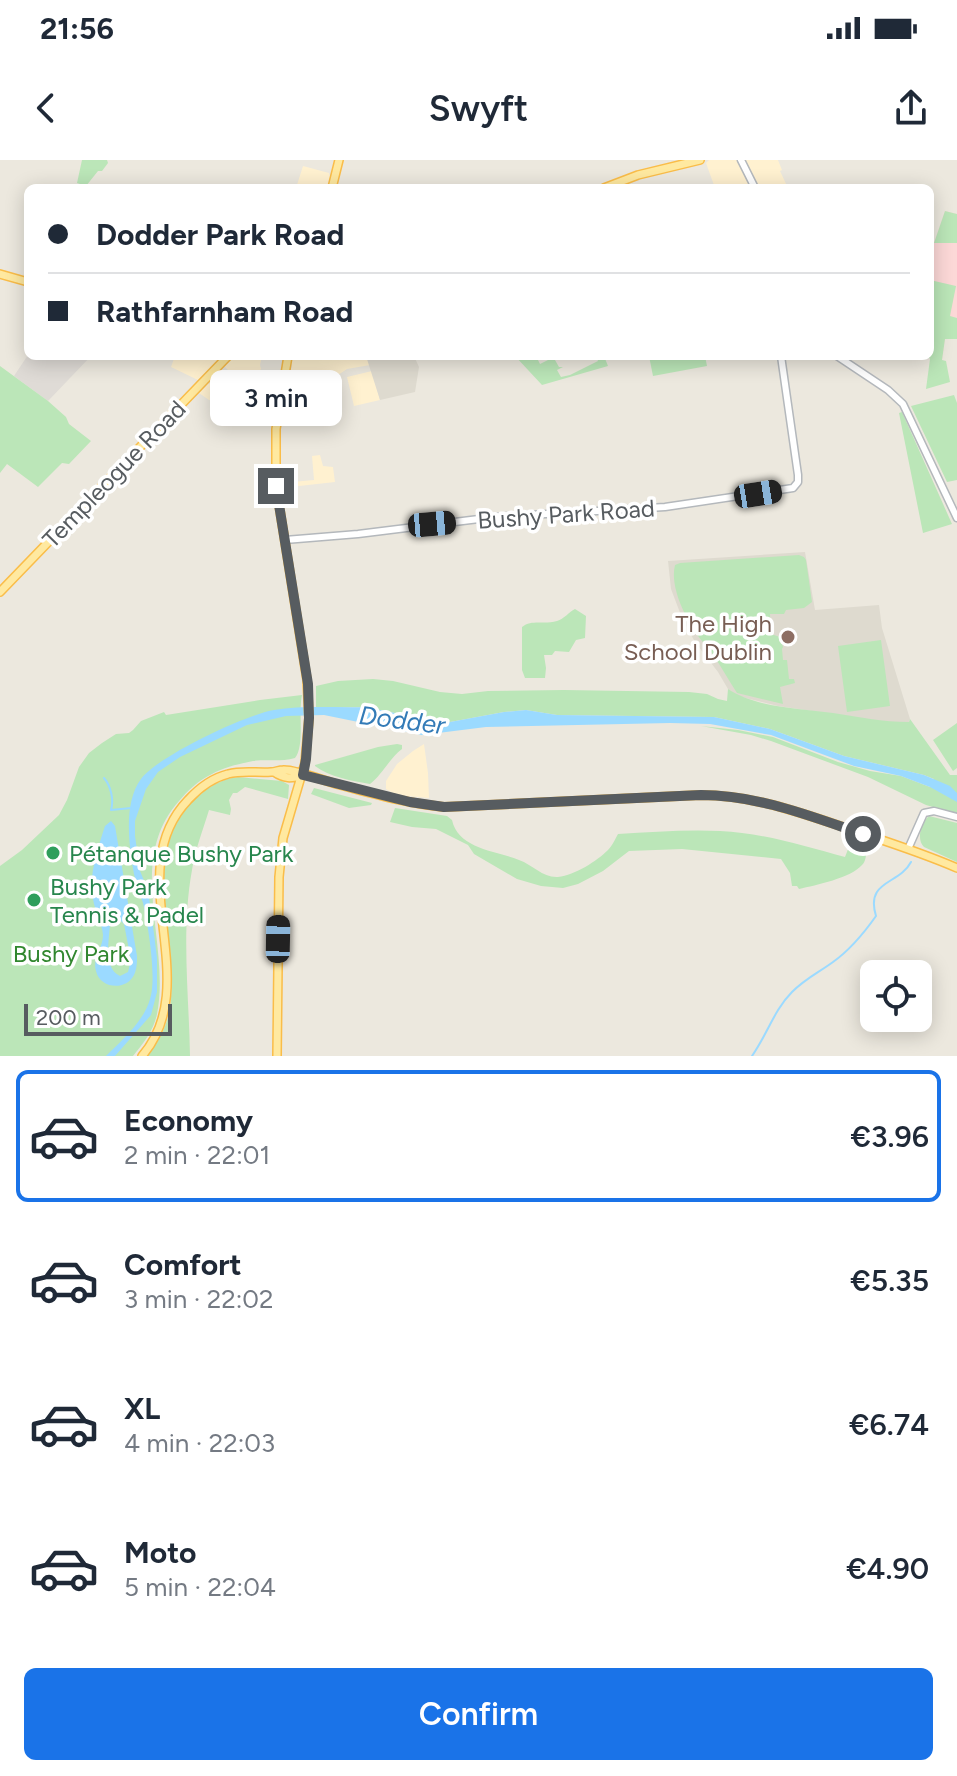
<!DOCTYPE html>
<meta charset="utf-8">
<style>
:root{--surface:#fff;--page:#f6f6f7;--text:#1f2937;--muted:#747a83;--line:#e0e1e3;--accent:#1a73e8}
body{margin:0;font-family:Figtree,sans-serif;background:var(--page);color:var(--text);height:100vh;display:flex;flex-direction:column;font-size:30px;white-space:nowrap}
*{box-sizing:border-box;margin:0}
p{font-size:26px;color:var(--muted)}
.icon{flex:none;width:44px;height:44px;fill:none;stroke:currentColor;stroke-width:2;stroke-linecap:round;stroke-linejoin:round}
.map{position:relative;height:896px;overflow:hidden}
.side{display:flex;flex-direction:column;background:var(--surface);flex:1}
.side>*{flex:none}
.top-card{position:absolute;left:24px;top:24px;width:910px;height:176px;border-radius:12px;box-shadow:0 4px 20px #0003;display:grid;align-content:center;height:176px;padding:0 24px;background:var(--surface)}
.controls{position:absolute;left:860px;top:800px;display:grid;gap:16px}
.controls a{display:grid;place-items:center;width:72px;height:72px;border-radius:12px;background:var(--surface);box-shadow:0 4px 20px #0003;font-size:40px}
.scale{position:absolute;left:24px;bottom:20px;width:148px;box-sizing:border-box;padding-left:8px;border:4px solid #575c60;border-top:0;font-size:22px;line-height:28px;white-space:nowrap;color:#575c60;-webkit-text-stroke:6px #fff;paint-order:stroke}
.end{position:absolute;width:36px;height:36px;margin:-18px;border:10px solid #575c60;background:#fff;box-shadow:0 0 0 4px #fff}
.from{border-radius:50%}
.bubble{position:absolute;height:56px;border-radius:12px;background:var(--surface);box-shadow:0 4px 20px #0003;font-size:26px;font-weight:600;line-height:56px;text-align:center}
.car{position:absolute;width:24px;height:48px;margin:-24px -12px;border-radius:10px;box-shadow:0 0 6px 2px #0007;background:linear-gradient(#222 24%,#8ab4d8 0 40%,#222 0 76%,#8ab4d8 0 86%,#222 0)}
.top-card b{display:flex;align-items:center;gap:28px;height:76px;font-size:30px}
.top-card b+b{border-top:2px solid var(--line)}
.top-card i{width:20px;height:20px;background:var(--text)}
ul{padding:14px 0 0;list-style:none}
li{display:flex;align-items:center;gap:24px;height:132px;margin:0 16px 12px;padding:0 8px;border:4px solid transparent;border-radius:12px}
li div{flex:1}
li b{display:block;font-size:30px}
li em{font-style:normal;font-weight:600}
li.current{border-color:var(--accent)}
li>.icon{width:72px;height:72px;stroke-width:1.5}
.primary-button{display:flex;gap:16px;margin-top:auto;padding:16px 24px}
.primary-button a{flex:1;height:92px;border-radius:12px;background:var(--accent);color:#fff;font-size:32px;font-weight:600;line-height:92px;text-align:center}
.status{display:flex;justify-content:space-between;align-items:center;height:56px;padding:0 40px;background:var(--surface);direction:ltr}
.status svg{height:22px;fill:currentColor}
header{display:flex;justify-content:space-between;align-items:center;height:104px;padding:0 24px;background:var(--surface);font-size:36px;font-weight:600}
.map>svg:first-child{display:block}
.commercial{fill:#fff1d0}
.industrial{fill:#dfdbd6}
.education{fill:#dedacf}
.medical{fill:#fcd8d7}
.green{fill:#bbe6b8}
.water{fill:#9bdaff;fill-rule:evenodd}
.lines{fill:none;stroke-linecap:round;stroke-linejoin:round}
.stream{stroke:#9bdaff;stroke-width:2}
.minor-casing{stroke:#b4b8bc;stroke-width:9}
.major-casing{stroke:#fabd49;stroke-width:10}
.minor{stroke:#fff;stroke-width:6}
.major{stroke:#ffe9a0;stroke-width:7}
.route{stroke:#575c60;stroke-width:10}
.education-dot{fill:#8d6e63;stroke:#fff;stroke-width:3}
.leisure-dot{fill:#2e9e5b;stroke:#fff;stroke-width:3}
.labels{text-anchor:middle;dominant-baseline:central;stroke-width:7;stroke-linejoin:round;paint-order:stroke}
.street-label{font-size:24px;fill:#575c60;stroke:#fff}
.education-label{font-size:24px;fill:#785e54;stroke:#fff;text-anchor:end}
.leisure-label{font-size:24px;fill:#27864d;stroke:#fff;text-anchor:start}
.park-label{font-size:24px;fill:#31872f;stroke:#fff}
.water-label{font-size:26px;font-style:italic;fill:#337bb7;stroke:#fff}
</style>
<div class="status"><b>21:56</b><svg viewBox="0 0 49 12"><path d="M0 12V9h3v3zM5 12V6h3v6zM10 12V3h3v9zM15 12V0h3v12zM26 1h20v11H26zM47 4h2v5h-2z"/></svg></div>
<header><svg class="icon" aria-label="back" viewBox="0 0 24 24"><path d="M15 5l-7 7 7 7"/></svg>Swyft<svg class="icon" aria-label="share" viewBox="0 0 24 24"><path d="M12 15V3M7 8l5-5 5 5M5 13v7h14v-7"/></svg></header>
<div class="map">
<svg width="957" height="896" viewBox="0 0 957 896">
<rect width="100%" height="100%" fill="#ece8de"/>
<!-- commercial -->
<path class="commercial" d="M 709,0 L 778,0 L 782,10 L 780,11 L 788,28 L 730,28 L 728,26 L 715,28 L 706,3 Z
M 303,6 L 329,13 L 333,28 L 296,28 Z
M 175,196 L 262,196 L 260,205 L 261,209 L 258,212 L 262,211 L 275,214 L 268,262 L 262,262 L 263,256 L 259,251 L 251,251 L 251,246 L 209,240 L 199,233 L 208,223 L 219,228 L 221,224 L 238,228 L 237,219 L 224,206 L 221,198 L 198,220 L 171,207 Z
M 284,196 L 366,196 L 370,205 L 347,209 L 338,215 L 288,227 L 292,205 Z
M 372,211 L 380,240 L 354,246 L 347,217 Z
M 320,295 L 323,306 L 333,307 L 335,322 L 281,328 L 281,323 L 314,320 L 312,296 Z
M 424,584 L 428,613 L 429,638 L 408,636 L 393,633 L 386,629 L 386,621 L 397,604 L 413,591 Z"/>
<!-- industrial -->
<path class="industrial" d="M 28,195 L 80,196 L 82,198 L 91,196 L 48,241 L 14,216 Z"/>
<!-- education -->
<path class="education" d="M 366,196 L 414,196 L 419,207 L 415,232 L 380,240 Z
M 805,392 L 815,450 L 879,445 L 882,468 L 910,559 L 909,562 L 886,562 L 778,546 L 737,536 L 728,529 L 718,512 L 695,482 L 682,458 L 671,429 L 668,401 Z"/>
<!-- medical -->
<path class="medical" d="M 945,51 L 957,54 L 957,179 L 945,178 L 942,200 L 928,196 L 930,196 L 930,85 L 934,83 Z"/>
<!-- green -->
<path class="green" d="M 82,0 L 107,0 L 108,3 L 102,11 L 98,11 L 86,26 L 77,23 Z
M 945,51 L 957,54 L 957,83 L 934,83 Z
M 930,120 L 956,126 L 950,156 L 957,158 L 957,179 L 945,179 L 942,200 L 946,201 L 950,222 L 926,229 L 930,199 L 928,196 L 930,196 Z
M 515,196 L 536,196 L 540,204 L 548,200 L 547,196 L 561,196 L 555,200 L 559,207 L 563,207 L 557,210 L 561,217 L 570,215 L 598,201 L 596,196 L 604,196 L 608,206 L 542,225 Z
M 649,196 L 705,196 L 707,206 L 653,216 Z
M 0,206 L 48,241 L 66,257 L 69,264 L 91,281 L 69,304 L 62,303 L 38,327 L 7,304 L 0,313 Z
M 954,235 L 957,243 L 957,320 L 947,322 L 911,246 Z
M 902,252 L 952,364 L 923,373 L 899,253 Z
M 799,395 L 804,397 L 806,400 L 812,442 L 804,448 L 786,450 L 784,454 L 770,454 L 771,474 L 780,477 L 783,487 L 782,489 L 783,500 L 787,500 L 789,519 L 794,519 L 795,523 L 780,527 L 783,544 L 737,533 C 729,521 722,508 714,496 C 710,490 706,486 702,481 C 688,464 669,428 675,405 L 680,403 Z
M 575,449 L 586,456 L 585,478 L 576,480 L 569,492 L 555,491 L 552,495 L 544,495 L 546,508 L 545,518 L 525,518 L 522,510 L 522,467 C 532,459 544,465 557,461 C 564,459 569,452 575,449 Z
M 881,480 L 890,546 L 847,552 L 838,486 Z
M 373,519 L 393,521 L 440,532 L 462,534 L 488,531 L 564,530 L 689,532 L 707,534 L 718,539 L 727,541 L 728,529 C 757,548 799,548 833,553 C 858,557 883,562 909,562 L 910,559 L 950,615 L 957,615 L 957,654 L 926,645 L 868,617 L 771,581 L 751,575 L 701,566 L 738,570 L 773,577 L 838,602 L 870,611 L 901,616 L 930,627 L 934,619 L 924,615 L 844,596 L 770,569 L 714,557 L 557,555 L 526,550 L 504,552 L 450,562 L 422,562 L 395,553 L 365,547 L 316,548 L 316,526 L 338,521 Z
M 302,535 C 298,553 305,585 295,598 C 281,602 267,599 253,601 C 239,604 224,607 212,614 C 199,620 188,630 179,641 C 125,701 171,784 157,854 C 154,870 143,884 133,896 L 0,896 L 0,706 L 22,690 L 59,655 L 67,640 L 79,607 L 89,593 L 102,583 L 116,574 L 129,573 L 133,570 L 141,561 L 164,552 L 166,555 L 260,540 Z
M 957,563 L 957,608 L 953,611 L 933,580 Z
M 397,584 L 402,585 L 402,589 C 389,599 382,615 370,624 C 353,621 329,617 315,606 L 315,605 L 378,587 Z
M 238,617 L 282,621 L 289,625 L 288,639 L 245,627 L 237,633 L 233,633 L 229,640 L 231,649 L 230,655 L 209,650 C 203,670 195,690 192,710 C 181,770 189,835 190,896 L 148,896 C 160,879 170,861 171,840 C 175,774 139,692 195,639 C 208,627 221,619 238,617 Z
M 314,628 L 372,643 L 371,645 L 349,648 L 311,634 Z
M 395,648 L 447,656 L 452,660 C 458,689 497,691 519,700 C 533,705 543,718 558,717 C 575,715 597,701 608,690 C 613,685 615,679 618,674 C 659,672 701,668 742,673 C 777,677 811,688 845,697 L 852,679 L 866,685 C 866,692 867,700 862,705 C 851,718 816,725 799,729 L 797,726 L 792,726 L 790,713 L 781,699 L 682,689 L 629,691 L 603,711 L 578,724 L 563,728 L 541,726 L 517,719 L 474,694 L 468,685 L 436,669 L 412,667 L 390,662 Z
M 929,656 L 957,663 L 957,702 L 924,687 C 916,679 921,663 929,656 Z"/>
<!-- water -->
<path class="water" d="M 365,547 L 395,553 L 422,562 L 450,562 L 504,552 L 526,550 L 557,555 L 714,557 L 770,569 L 844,596 L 924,615 L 950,626 L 957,633 L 957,642 L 930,627 L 901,616 L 854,606 L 771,575 L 710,564 L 670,563 L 486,567 L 422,575 L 324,555 L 286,556 L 247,565 L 180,597 L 158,612 L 146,629 L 135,661 L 135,676 L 140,711 L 148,730 L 153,766 L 157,798 L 157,832 L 151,855 L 115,896 L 106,896 C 122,880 144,861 150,839 C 157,819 148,764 143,743 C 140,733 136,724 134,714 C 129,686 123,643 141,619 C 158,596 245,555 274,550 C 303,545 336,548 365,547 Z
M 111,661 L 115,666 L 137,796 C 137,802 137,809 134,815 C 126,831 100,829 96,811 C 92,799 103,788 103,775 C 102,762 95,752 93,739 C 88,716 98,688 105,666 ZM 115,760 L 120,760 L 124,764 L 131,800 L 128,812 L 120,816 C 103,808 109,781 110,764 Z"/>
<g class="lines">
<!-- stream -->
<path class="stream" d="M 104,618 C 111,626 114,640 111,650 L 131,648
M 752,896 C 767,875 774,850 792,832 C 806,818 818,813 833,802 C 850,790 864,773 876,756 C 865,720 899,725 911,702"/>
<defs>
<path id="minor" d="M 741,0 L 755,28
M 837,196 L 888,230 L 903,244 L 957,358
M 285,380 L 358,374 L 495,357 L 665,347 L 793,328 L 798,322 L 798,315 L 781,196
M 908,689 L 924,653 L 934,651 L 957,657"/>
<path id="major" d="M 332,28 L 339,0
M 604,28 L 638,15 L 700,0
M 0,114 L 28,122
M 0,432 L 228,196
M 274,612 C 284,619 291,619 303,615
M 142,896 C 206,822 119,712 188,640 C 199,628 212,618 228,614 C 242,610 257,613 271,612 C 275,612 279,610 283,610 C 295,609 322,620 336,624 C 371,633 408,644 444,647 L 701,635 C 756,635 807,655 858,672 C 891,683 925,694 957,708
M 277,896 L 279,717 L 283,678 L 305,603 L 309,558 L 307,520 L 276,326 L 276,269 L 288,196"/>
</defs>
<!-- minor casing -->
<use href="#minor" class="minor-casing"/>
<!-- major casing -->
<use href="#major" class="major-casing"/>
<!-- minor -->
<use href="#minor" class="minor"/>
<!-- major -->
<use href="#major" class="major"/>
</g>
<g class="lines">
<!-- route -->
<path class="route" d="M 276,326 L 308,524 L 309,558 L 306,599 L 303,615 L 410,642 L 444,647 L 701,635 C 758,635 810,656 863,674"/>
</g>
<!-- markers -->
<circle class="education-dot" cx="788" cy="477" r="8"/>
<g class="leisure-dot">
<circle cx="53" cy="693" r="8"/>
<circle cx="34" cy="740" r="8"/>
</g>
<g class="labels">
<!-- street labels -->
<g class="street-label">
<text transform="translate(114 314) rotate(-46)">Templeogue Road</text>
<text transform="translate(566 354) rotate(-4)">Bushy Park Road</text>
</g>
<!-- education labels -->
<g class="education-label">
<text x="772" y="463">The High<tspan x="772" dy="28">School Dublin</tspan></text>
</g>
<!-- leisure labels -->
<g class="leisure-label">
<text x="69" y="693">Pétanque Bushy Park</text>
<text x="50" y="726">Bushy Park<tspan x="50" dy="28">Tennis &amp; Padel</tspan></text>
</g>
<!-- park labels -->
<g class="park-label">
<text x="71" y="793">Bushy Park</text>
</g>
<!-- water labels -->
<g class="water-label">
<text transform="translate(402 560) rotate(7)">Dodder</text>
</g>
</g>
</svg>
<div class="controls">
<a><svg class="icon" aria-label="locate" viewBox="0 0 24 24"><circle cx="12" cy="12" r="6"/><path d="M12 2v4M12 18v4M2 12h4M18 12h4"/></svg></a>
</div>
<div class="scale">200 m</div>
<i class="end from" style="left:863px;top:674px"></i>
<i class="end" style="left:276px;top:326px"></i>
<div class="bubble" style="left:210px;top:210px;width:132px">3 min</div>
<i class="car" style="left:758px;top:334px;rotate:81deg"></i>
<i class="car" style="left:432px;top:364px;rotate:85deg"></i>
<i class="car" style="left:278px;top:779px;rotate:1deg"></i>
<div class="top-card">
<b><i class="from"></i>Dodder Park Road</b>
<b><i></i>Rathfarnham Road</b>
</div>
</div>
<section class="side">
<ul>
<li class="current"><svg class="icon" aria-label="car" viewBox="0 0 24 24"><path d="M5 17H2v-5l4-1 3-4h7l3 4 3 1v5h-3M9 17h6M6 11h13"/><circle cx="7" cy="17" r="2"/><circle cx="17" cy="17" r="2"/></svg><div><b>Economy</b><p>2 min · 22:01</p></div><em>€3.96</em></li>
<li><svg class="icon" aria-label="car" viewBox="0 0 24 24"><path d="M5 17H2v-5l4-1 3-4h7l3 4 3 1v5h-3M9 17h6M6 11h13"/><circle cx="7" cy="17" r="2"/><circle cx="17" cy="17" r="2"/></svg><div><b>Comfort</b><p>3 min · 22:02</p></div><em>€5.35</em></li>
<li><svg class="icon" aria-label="car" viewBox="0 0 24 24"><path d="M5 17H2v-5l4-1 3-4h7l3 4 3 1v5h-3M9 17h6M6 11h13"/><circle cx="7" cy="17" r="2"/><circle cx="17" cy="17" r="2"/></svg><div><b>XL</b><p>4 min · 22:03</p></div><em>€6.74</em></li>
<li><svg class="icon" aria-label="car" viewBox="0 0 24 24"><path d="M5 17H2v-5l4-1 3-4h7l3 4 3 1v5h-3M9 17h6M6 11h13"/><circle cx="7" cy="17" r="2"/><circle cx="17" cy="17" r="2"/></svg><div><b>Moto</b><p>5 min · 22:04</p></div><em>€4.90</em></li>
</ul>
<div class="primary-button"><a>Confirm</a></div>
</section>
